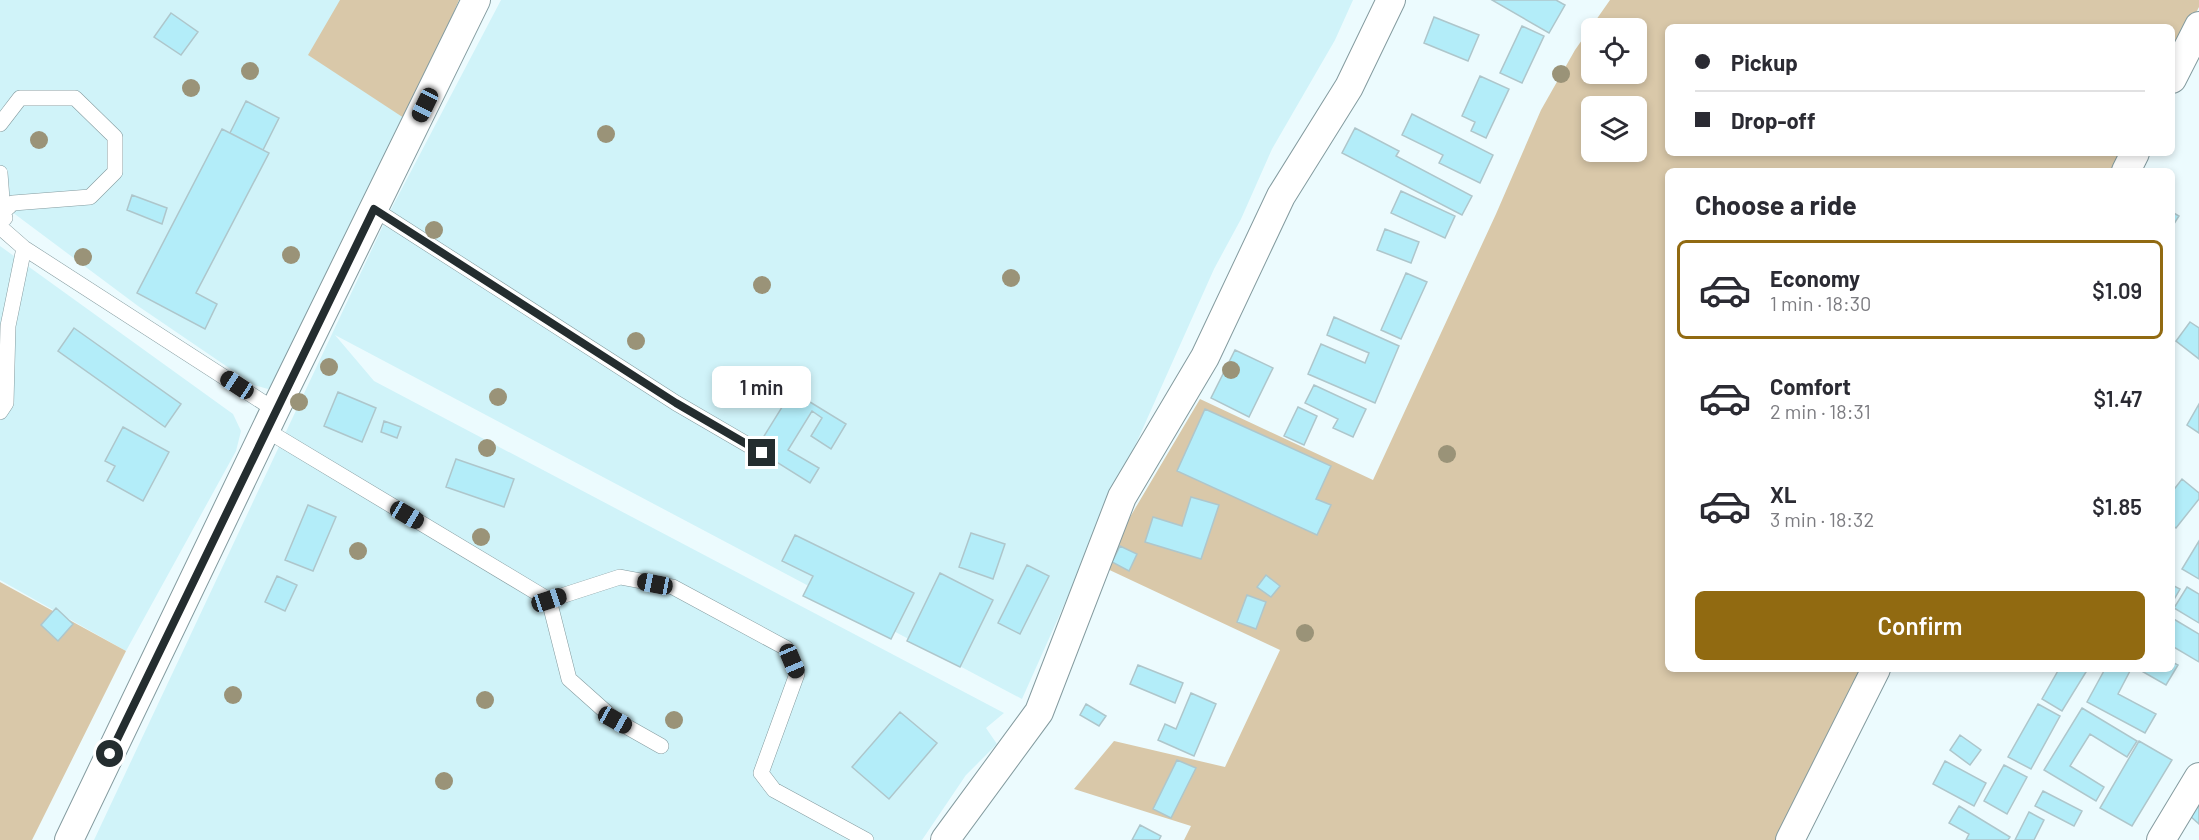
<!DOCTYPE html>
<meta charset="utf-8">
<style>
:root{--surface:#fff;--page:#f2f2f3;--text:#2b2b33;--muted:#7c7c81;--line:#e1e1e2;--accent:#916a11}
body{margin:0;font-family:Barlow,sans-serif;background:var(--page);color:var(--text);height:100vh;display:flex;flex-direction:column;font-size:22px;white-space:nowrap}
*{box-sizing:border-box;margin:0}
p{font-size:20px;color:var(--muted)}
.icon{flex:none;width:33px;height:33px;fill:none;stroke:currentColor;stroke-width:2;stroke-linecap:round;stroke-linejoin:round}
.map{position:relative;flex:1;overflow:hidden}
.drawer{position:absolute;left:1665px;top:168px;width:510px;height:504px;display:flex;flex-direction:column;background:var(--surface);border-radius:9px;box-shadow:0 3px 9px #0003}
.drawer>*{flex:none}
.hud{position:absolute;left:1665px;top:24px;width:510px;height:132px;border-radius:9px;box-shadow:0 3px 9px #0003;display:grid;align-content:center;height:132px;padding:0 30px;background:var(--surface)}
.tools{position:absolute;left:1581px;top:18px;display:grid;gap:12px}
.tools a{display:grid;place-items:center;width:66px;height:66px;border-radius:9px;background:var(--surface);box-shadow:0 3px 9px #0003;font-size:30px}
.end{position:absolute;width:27px;height:27px;margin:-14px;border:8px solid #242d2f;background:#fff;box-shadow:0 0 0 3px #fff}
.from{border-radius:50%}
.bubble{position:absolute;height:42px;border-radius:9px;background:var(--surface);box-shadow:0 3px 9px #0003;font-size:20px;font-weight:600;line-height:42px;text-align:center}
.car{position:absolute;width:18px;height:36px;margin:-18px -9px;border-radius:8px;box-shadow:0 0 4px 2px #0007;background:linear-gradient(#222 24%,#8ab4d8 0 40%,#222 0 76%,#8ab4d8 0 86%,#222 0)}
.hud b{display:flex;align-items:center;gap:21px;height:57px;font-size:22px}
.hud b+b{border-top:2px solid var(--line)}
.hud i{width:15px;height:15px;background:var(--text)}
ul{padding:0;list-style:none}
li{display:flex;align-items:center;gap:18px;height:99px;margin:0 12px 9px;padding:0 18px;border:3px solid transparent;border-radius:9px}
li div{flex:1}
li b{display:block;font-size:22px}
li em{font-style:normal;font-weight:600}
li.on{border-color:var(--accent)}
li>.icon{width:54px;height:54px;stroke-width:1.5}
h2{padding:0 30px;font-size:27px;line-height:72px}
.cta{display:flex;gap:12px;margin-top:auto;padding:12px 30px}
.cta a{flex:1;height:69px;border-radius:9px;background:var(--accent);color:#fff;font-size:24px;font-weight:600;line-height:69px;text-align:center}
.map>svg:first-child{display:block}
.built{fill:#d0f3f9}
.green{fill:#d9c8a9;fill-rule:evenodd}
.building{fill:#b3edf9;stroke:#aec6cb;stroke-width:1.5}
.lines{fill:none;stroke-linecap:round;stroke-linejoin:round}
.service-casing{stroke:#849b9f;stroke-width:16}
.minor-casing{stroke:#849b9f;stroke-width:30}
.service{stroke:#fff;stroke-width:15}
.minor{stroke:#fff;stroke-width:28}
.tree{fill:#9a9378}
.route{stroke:#242d2f;stroke-width:8}
</style>
<div class="map">
<svg width="2199" height="840" viewBox="0 0 2199 840">
<rect width="100%" height="100%" fill="#ecfbfe"/>
<!-- built -->
<path class="built" d="M 0,0 L 343,0 L 407,120 L 275,391 L 254,385 L 138,306 L 0,203 Z
M 501,0 L 1353,0 L 1335,40 L 1272,149 L 1241,219 L 1214,269 L 1022,699 L 335,335 L 374,381 L 1004,713 L 986,728 L 997,744 L 966,775 L 922,840 L 94,840 L 388,215 Z
M 0,246 L 233,414 L 241,431 L 236,451 L 126,651 L 0,580 Z"/>
<!-- green -->
<path class="green" d="M 340,0 L 459,0 L 407,120 L 308,55 Z
M 1610,0 L 2199,0 L 2199,7 L 2172,60 L 2172,27 L 1668,27 L 1668,153 L 2127,153 L 2119,171 L 1668,171 L 1668,669 L 1878,669 L 1794,840 L 1184,840 L 1191,826 L 1074,789 L 1114,741 L 1225,767 L 1280,650 L 1101,566 L 1200,399 L 1373,480 L 1496,214 L 1541,110 L 1575,50 ZM 1592,28 L 1636,28 L 1636,74 L 1592,74 ZM 1592,106 L 1636,106 L 1636,152 L 1592,152 Z
M 0,582 L 126,651 L 32,840 L 0,840 Z"/>
<!-- building -->
<path class="building" d="M 1492,0 L 1556,0 L 1565,5 L 1549,33 Z
M 171,13 L 198,32 L 181,55 L 154,37 Z
M 1434,17 L 1479,35 L 1468,61 L 1424,43 Z
M 1522,26 L 1544,36 L 1522,83 L 1500,73 Z
M 1480,76 L 1509,89 L 1486,138 L 1471,131 L 1475,122 L 1462,116 Z
M 246,101 L 279,118 L 263,150 L 230,133 Z
M 1412,114 L 1493,155 L 1480,183 L 1439,163 L 1443,155 L 1402,135 Z
M 1355,128 L 1399,151 L 1396,156 L 1472,196 L 1462,215 L 1342,153 Z
M 222,129 L 269,153 L 196,293 L 217,304 L 205,329 L 137,293 Z
M 1401,191 L 1455,216 L 1445,238 L 1391,213 Z
M 132,195 L 167,208 L 162,224 L 127,210 Z
M 2172,212 L 2179,216 L 2172,227 Z
M 1385,229 L 1419,242 L 1411,263 L 1377,250 Z
M 1406,273 L 1427,282 L 1401,339 L 1381,330 Z
M 1334,317 L 1399,346 L 1375,403 L 1308,374 L 1321,344 L 1365,363 L 1369,353 L 1327,335 Z
M 2190,322 L 2199,328 L 2199,359 L 2176,341 Z
M 74,328 L 181,404 L 165,427 L 58,351 Z
M 1235,350 L 1273,368 L 1249,417 L 1211,398 Z
M 1314,385 L 1366,409 L 1353,437 L 1333,428 L 1338,419 L 1305,403 Z
M 792,391 L 846,424 L 831,449 L 811,436 L 822,418 L 812,411 L 788,450 L 819,468 L 810,483 L 756,449 Z
M 338,392 L 376,408 L 362,442 L 324,426 Z
M 2199,404 L 2199,433 L 2187,425 Z
M 1298,407 L 1317,416 L 1304,445 L 1284,436 Z
M 1205,409 L 1331,466 L 1316,499 L 1331,505 L 1317,535 L 1177,471 Z
M 384,421 L 401,427 L 397,438 L 381,432 Z
M 123,427 L 169,452 L 143,501 L 107,481 L 115,466 L 105,461 Z
M 456,459 L 514,479 L 504,507 L 446,487 Z
M 2182,479 L 2199,493 L 2199,499 L 2176,528 L 2172,525 L 2172,492 Z
M 1191,497 L 1219,505 L 1201,559 L 1145,542 L 1153,517 L 1182,526 Z
M 308,505 L 336,517 L 313,571 L 285,560 Z
M 971,533 L 1005,544 L 993,579 L 959,567 Z
M 795,535 L 914,593 L 891,639 L 803,596 L 813,576 L 782,561 Z
M 2199,541 L 2199,579 L 2182,569 Z
M 1120,546 L 1137,554 L 1129,571 L 1112,562 Z
M 1027,565 L 1049,576 L 1020,634 L 998,623 Z
M 940,573 L 993,600 L 960,667 L 907,641 Z
M 1266,575 L 1280,586 L 1271,597 L 1257,587 Z
M 277,576 L 297,585 L 285,611 L 265,602 Z
M 2172,585 L 2180,589 L 2172,603 Z
M 2187,587 L 2199,594 L 2199,623 L 2174,608 Z
M 1247,595 L 1266,602 L 1256,629 L 1237,622 Z
M 56,608 L 73,624 L 58,641 L 41,625 Z
M 2172,618 L 2199,634 L 2199,662 L 2172,646 Z
M 2172,662 L 2178,665 L 2166,685 L 2138,669 L 2172,669 Z
M 1138,665 L 1183,683 L 1175,703 L 1130,684 Z
M 2059,669 L 2081,669 L 2086,672 L 2062,711 L 2042,699 Z
M 2105,669 L 2131,669 L 2118,694 L 2156,714 L 2145,733 L 2087,702 Z
M 1191,693 L 1216,704 L 1194,756 L 1158,740 L 1165,724 L 1176,729 Z
M 1086,704 L 1106,716 L 1099,726 L 1080,715 Z
M 2038,704 L 2060,716 L 2031,769 L 2008,757 Z
M 2082,708 L 2137,741 L 2127,757 L 2090,734 L 2070,766 L 2104,787 L 2096,801 L 2044,770 Z
M 900,712 L 937,743 L 889,799 L 852,767 Z
M 1960,735 L 1981,750 L 1970,765 L 1950,750 Z
M 2139,741 L 2172,760 L 2132,826 L 2100,808 Z
M 1177,760 L 1196,768 L 1171,818 L 1153,809 Z
M 1945,761 L 1986,783 L 1974,806 L 1933,784 Z
M 2004,765 L 2027,777 L 2007,814 L 1984,801 Z
M 2043,791 L 2082,811 L 2074,826 L 2035,806 Z
M 2199,805 L 2199,824 L 2190,816 Z
M 1959,806 L 2010,837 L 2008,840 L 1966,840 L 1969,834 L 1949,823 Z
M 2029,812 L 2044,820 L 2034,840 L 2015,840 Z
M 1140,825 L 1161,836 L 1159,840 L 1132,840 Z"/>
<g class="lines">
<defs>
<path id="service" d="M 0,124 L 20,98 L 75,98 L 115,137 L 115,172 L 90,197 L 13,203 L 3,212
M 0,173 L 3,212 L 5,218
M 374,209 L 676,403 L 762,453
M 0,227 L 24,248 L 275,410
M 0,412 L 6,403 L 8,326 L 24,248
M 266,430 L 549,600 L 569,679 L 615,720 L 661,746
M 549,600 L 620,577 L 673,587 L 786,648 L 797,674 L 761,773 L 774,790 L 866,840"/>
<path id="minor" d="M 2172,79 L 2199,26
M 2126,171 L 2135,153
M 69,840 L 275,410 L 476,0
M 945,840 L 1039,712 L 1122,497 L 1205,357 L 1281,196 L 1349,87 L 1391,0
M 1790,840 L 1876,669
M 2161,840 L 2199,777"/>
</defs>
<!-- service casing -->
<use href="#service" class="service-casing"/>
<!-- minor casing -->
<use href="#minor" class="minor-casing"/>
<!-- service -->
<use href="#service" class="service"/>
<!-- minor -->
<use href="#minor" class="minor"/>
</g>
<!-- trees -->
<g class="tree">
<circle cx="250" cy="71" r="9"/>
<circle cx="1561" cy="74" r="9"/>
<circle cx="191" cy="88" r="9"/>
<circle cx="606" cy="134" r="9"/>
<circle cx="39" cy="140" r="9"/>
<circle cx="434" cy="230" r="9"/>
<circle cx="291" cy="255" r="9"/>
<circle cx="83" cy="257" r="9"/>
<circle cx="1011" cy="278" r="9"/>
<circle cx="762" cy="285" r="9"/>
<circle cx="636" cy="341" r="9"/>
<circle cx="329" cy="367" r="9"/>
<circle cx="1231" cy="370" r="9"/>
<circle cx="498" cy="397" r="9"/>
<circle cx="299" cy="402" r="9"/>
<circle cx="487" cy="448" r="9"/>
<circle cx="1447" cy="454" r="9"/>
<circle cx="481" cy="537" r="9"/>
<circle cx="358" cy="551" r="9"/>
<circle cx="1305" cy="633" r="9"/>
<circle cx="233" cy="695" r="9"/>
<circle cx="485" cy="700" r="9"/>
<circle cx="674" cy="720" r="9"/>
<circle cx="444" cy="781" r="9"/>
</g>
<g class="lines">
<!-- route -->
<path class="route" d="M 110,754 L 374,209 L 676,403 L 762,453"/>
</g>
</svg>
<div class="tools">
<a><svg class="icon" aria-label="locate" viewBox="0 0 24 24"><circle cx="12" cy="12" r="6"/><path d="M12 2v4M12 18v4M2 12h4M18 12h4"/></svg></a>
<a><svg class="icon" aria-label="layers" viewBox="0 0 24 24"><path d="M12 4l9 5-9 5-9-5zM3 14l9 5 9-5"/></svg></a>
</div>
<i class="end from" style="left:110px;top:754px"></i>
<i class="end" style="left:762px;top:453px"></i>
<div class="bubble" style="left:712px;top:366px;width:99px">1 min</div>
<i class="car" style="left:425px;top:105px;rotate:206deg"></i>
<i class="car" style="left:237px;top:385px;rotate:303deg"></i>
<i class="car" style="left:407px;top:515px;rotate:121deg"></i>
<i class="car" style="left:655px;top:584px;rotate:281deg"></i>
<i class="car" style="left:549px;top:600px;rotate:72deg"></i>
<i class="car" style="left:792px;top:661px;rotate:157deg"></i>
<i class="car" style="left:615px;top:720px;rotate:119deg"></i>
<div class="hud">
<b><i class="from"></i>Pickup</b>
<b><i></i>Drop-off</b>
</div>
<section class="drawer">
<h2>Choose a ride</h2>
<ul>
<li class="on"><svg class="icon" aria-label="car" viewBox="0 0 24 24"><path d="M5 17H2v-5l4-1 3-4h7l3 4 3 1v5h-3M9 17h6M6 11h13"/><circle cx="7" cy="17" r="2"/><circle cx="17" cy="17" r="2"/></svg><div><b>Economy</b><p>1 min · 18:30</p></div><em>$1.09</em></li>
<li><svg class="icon" aria-label="car" viewBox="0 0 24 24"><path d="M5 17H2v-5l4-1 3-4h7l3 4 3 1v5h-3M9 17h6M6 11h13"/><circle cx="7" cy="17" r="2"/><circle cx="17" cy="17" r="2"/></svg><div><b>Comfort</b><p>2 min · 18:31</p></div><em>$1.47</em></li>
<li><svg class="icon" aria-label="car" viewBox="0 0 24 24"><path d="M5 17H2v-5l4-1 3-4h7l3 4 3 1v5h-3M9 17h6M6 11h13"/><circle cx="7" cy="17" r="2"/><circle cx="17" cy="17" r="2"/></svg><div><b>XL</b><p>3 min · 18:32</p></div><em>$1.85</em></li>
</ul>
<div class="cta"><a>Confirm</a></div>
</section>
</div>
